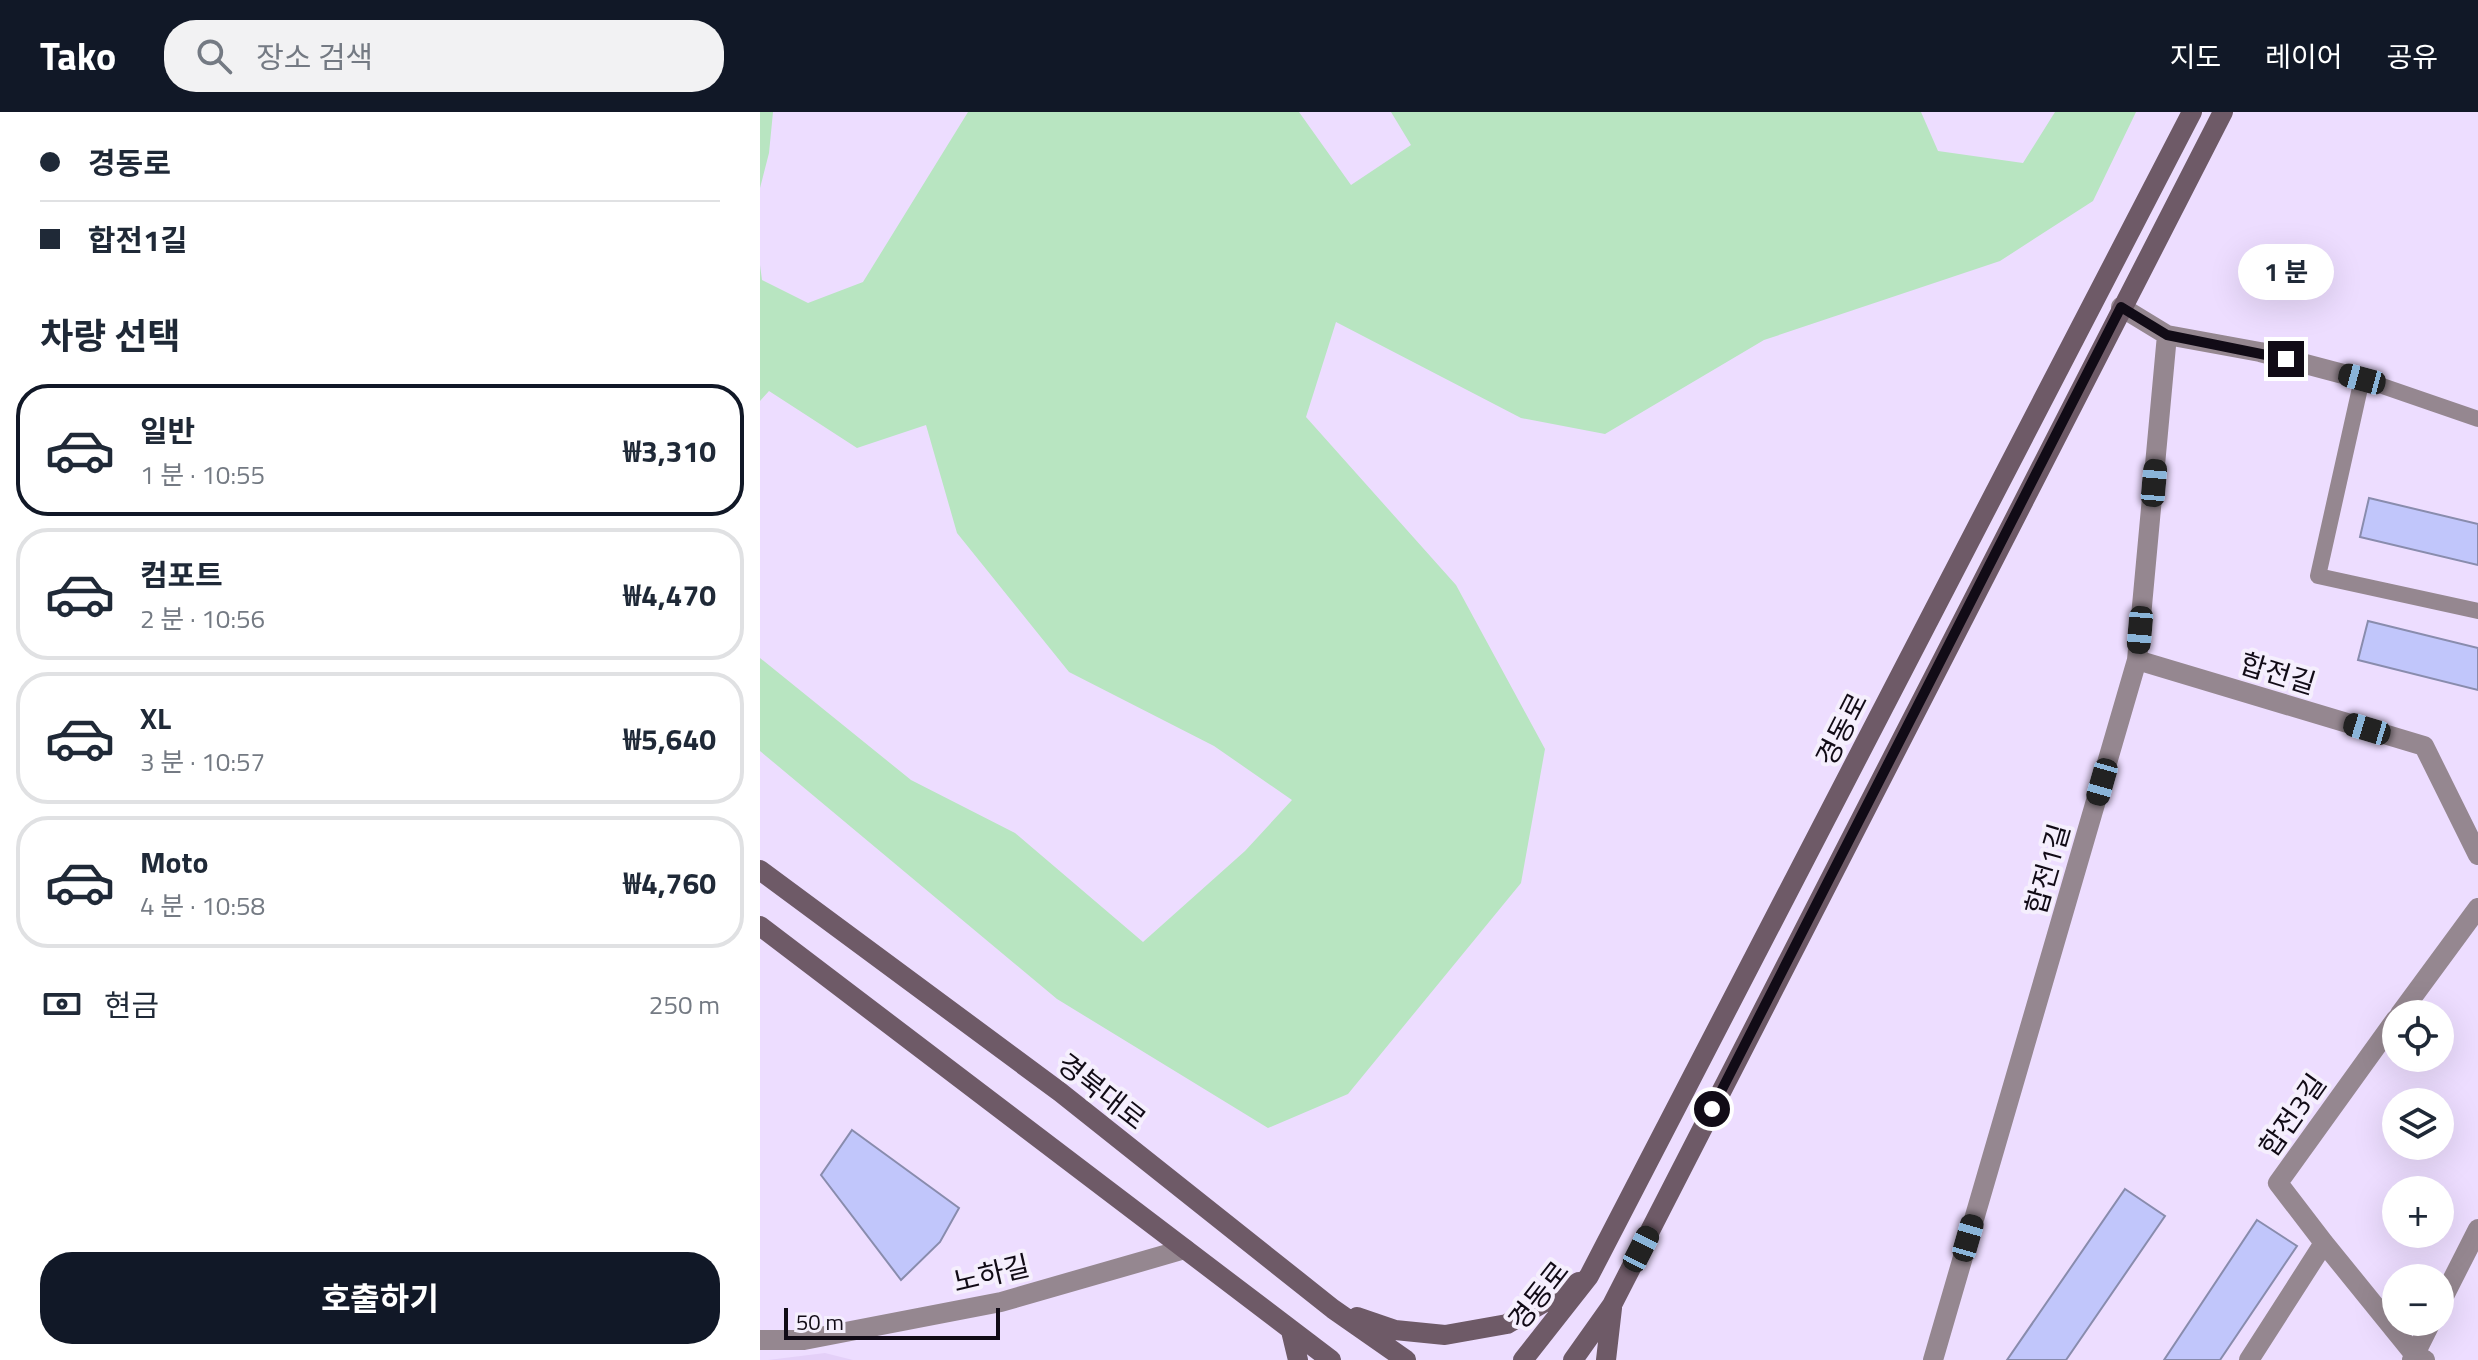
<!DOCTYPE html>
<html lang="ko">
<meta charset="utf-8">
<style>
:root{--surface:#fff;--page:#f2f2f3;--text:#1f2937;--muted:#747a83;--line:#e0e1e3;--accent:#111827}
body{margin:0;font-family:"Titillium Web","Noto Sans KR",sans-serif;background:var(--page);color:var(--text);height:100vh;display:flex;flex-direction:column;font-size:30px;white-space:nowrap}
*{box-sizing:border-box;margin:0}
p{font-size:26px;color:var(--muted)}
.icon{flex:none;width:44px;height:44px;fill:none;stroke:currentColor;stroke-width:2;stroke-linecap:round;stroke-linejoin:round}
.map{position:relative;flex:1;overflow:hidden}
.panel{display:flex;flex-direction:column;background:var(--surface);width:760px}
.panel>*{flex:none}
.hud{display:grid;align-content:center;height:176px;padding:0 40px;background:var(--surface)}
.buttons{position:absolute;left:1622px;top:888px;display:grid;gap:16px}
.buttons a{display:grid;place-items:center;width:72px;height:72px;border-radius:50%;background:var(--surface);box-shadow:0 8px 32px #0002;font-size:40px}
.scale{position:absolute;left:24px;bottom:20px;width:216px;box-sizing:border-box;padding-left:8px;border:4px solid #110b16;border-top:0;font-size:22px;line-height:28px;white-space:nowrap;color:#110b16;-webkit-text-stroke:6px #f5effd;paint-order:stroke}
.end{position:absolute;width:36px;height:36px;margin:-18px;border:10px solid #110b16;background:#fff;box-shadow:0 0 0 4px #fff}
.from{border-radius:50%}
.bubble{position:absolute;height:56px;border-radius:28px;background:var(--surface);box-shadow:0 8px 32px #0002;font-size:26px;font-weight:700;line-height:56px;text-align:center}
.car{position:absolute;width:24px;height:48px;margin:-24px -12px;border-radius:10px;box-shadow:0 0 6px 2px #0007;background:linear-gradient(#222 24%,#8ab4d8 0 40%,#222 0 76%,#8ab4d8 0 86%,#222 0)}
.hud b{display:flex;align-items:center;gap:28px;height:76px;font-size:30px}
.hud b+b{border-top:2px solid var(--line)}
.hud i{width:20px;height:20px;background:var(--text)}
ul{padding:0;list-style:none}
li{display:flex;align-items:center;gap:24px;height:132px;margin:0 16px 12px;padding:0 24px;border:4px solid var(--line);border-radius:32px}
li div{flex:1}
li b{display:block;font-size:30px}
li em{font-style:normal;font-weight:700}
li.on{border-color:var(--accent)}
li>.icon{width:72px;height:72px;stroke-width:1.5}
h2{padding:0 40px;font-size:36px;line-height:96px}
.pay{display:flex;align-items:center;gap:20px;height:88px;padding:0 40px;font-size:30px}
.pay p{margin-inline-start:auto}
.action{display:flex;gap:16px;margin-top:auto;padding:16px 40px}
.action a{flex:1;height:92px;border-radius:32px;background:var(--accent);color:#fff;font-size:32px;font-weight:700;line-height:92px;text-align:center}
header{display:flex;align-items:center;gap:48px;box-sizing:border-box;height:112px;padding:0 40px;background:var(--accent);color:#fff}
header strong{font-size:38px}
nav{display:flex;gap:44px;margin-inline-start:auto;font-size:28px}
.search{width:560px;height:72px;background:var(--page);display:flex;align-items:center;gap:20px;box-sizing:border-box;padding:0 28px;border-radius:32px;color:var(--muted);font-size:30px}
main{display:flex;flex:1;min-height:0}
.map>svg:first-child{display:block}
.built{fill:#e4d0f8}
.green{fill:#b8e5c1}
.building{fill:#c1c6fb;stroke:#898cad;stroke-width:2}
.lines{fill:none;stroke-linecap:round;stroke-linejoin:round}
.lane{stroke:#958790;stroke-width:16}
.street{stroke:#958790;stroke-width:20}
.secondary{stroke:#6e5a67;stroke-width:20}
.route{stroke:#110b16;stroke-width:10}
.labels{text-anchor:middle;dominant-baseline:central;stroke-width:8;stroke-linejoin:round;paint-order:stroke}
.street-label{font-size:28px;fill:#110b16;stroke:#f5effd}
</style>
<header>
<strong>Tako</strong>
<div class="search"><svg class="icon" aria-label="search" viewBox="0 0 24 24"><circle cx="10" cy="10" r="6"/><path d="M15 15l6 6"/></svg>장소 검색</div>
<nav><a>지도</a><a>레이어</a><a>공유</a></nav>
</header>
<main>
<section class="panel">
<div class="hud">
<b><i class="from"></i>경동로</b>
<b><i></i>합전1길</b>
</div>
<h2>차량 선택</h2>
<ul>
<li class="on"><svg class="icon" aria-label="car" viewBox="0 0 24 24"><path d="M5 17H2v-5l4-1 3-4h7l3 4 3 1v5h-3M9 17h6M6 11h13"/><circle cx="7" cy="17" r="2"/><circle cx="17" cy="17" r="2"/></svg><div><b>일반</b><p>1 분 · 10:55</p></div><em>₩3,310</em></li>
<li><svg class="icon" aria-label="car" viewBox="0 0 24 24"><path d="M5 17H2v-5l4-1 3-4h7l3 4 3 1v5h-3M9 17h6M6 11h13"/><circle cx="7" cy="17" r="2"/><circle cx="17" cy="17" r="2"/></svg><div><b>컴포트</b><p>2 분 · 10:56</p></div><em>₩4,470</em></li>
<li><svg class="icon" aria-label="car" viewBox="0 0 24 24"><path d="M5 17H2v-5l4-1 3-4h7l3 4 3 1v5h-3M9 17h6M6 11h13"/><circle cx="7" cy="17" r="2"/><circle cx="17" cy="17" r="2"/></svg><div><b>XL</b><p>3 분 · 10:57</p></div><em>₩5,640</em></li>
<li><svg class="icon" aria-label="car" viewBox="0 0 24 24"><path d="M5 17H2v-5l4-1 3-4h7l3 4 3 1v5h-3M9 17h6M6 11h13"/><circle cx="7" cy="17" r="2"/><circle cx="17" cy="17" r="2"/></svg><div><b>Moto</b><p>4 분 · 10:58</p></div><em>₩4,760</em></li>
</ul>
<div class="pay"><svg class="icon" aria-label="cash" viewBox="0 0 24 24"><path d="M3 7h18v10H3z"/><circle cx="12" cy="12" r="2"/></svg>현금<p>250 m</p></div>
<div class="action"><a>호출하기</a></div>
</section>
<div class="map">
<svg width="1718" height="1248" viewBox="0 0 1718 1248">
<rect width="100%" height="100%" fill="#edddff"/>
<!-- built -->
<path class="built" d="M 65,1241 L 93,1248 L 8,1248 Z"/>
<!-- green -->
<path class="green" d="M 0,0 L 13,0 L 9,41 L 0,76 Z
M 208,0 L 539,0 L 591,73 L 651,33 L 631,0 L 1161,0 L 1178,39 L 1263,51 L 1295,0 L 1376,0 L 1333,89 L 1240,149 L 1004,228 L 845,322 L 761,306 L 576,210 L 546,305 L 696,473 L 785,637 L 761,771 L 588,982 L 508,1016 L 297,887 L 0,639 L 0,546 L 151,668 L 255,721 L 383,830 L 485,739 L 532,688 L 454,634 L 309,560 L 197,421 L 166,313 L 97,336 L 9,279 L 0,289 L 0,153 L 2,168 L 48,191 L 103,170 Z"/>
<!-- building -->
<path class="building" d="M 1609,386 L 1718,412 L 1718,453 L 1600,425 Z
M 1608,509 L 1718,536 L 1718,578 L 1598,548 Z
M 92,1018 L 199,1096 L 180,1130 L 141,1168 L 61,1063 Z
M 1365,1077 L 1405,1104 L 1306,1248 L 1247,1248 Z
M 1497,1108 L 1537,1134 L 1460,1248 L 1404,1248 Z"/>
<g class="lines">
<!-- lane -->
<path class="lane" d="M 1718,307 L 1602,267 L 1558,464 L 1718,499"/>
<!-- street -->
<path class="street" d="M 1407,223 L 1500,240 L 1602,267
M 1377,548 L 1664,634 L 1718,743
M 1640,902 L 1718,796
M 1636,907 L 1518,1071 L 1564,1131 L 1654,1242 L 1665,1248
M 1680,1192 L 1718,1117
M 0,1228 L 44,1228 L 241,1190 L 425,1137
M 1173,1248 L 1377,548 L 1407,223 L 1361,195
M 1489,1248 L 1564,1131
M 1652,1248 L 1671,1210"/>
<!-- secondary -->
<path class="secondary" d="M 0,758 L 300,980 L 573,1197 L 646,1248
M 0,814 L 571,1248
M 597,1205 L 635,1218 L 685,1223 L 747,1212 L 819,1170
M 531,1219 L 538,1248
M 763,1248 L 829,1164 L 1432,0
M 813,1248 L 852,1193 L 1463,0
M 846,1248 L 852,1196"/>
</g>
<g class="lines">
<!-- route -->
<path class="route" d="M 952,997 L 1361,195 L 1407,223 L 1526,247"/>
</g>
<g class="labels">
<!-- street labels -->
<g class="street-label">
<text transform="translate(1518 561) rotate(17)">합전길</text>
<text transform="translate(1081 617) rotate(-63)">경동로</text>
<text transform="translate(1287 757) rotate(-74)">합전1길</text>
<text transform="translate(342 979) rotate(38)">경북대로</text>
<text transform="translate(1532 1003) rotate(-55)">합전3길</text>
<text transform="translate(231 1161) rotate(-13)">노하길</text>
<text transform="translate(778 1183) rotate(-52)">경동로</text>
</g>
</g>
</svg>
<div class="buttons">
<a><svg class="icon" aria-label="locate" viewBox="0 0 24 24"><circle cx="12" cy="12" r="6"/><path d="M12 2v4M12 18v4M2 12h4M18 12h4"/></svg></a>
<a><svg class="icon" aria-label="layers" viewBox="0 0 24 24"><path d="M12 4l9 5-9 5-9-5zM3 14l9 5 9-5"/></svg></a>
<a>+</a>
<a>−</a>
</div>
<div class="scale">50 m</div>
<i class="end from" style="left:952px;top:997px"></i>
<i class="end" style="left:1526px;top:247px"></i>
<div class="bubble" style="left:1478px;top:132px;width:96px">1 분</div>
<i class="car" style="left:1602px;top:267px;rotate:285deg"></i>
<i class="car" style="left:1394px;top:371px;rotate:5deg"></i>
<i class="car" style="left:1380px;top:518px;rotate:185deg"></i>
<i class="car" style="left:1607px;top:617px;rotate:287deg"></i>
<i class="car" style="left:1342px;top:670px;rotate:196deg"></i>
<i class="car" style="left:1208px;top:1126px;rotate:16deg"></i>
<i class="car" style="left:881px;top:1137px;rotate:27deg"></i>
</div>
</main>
